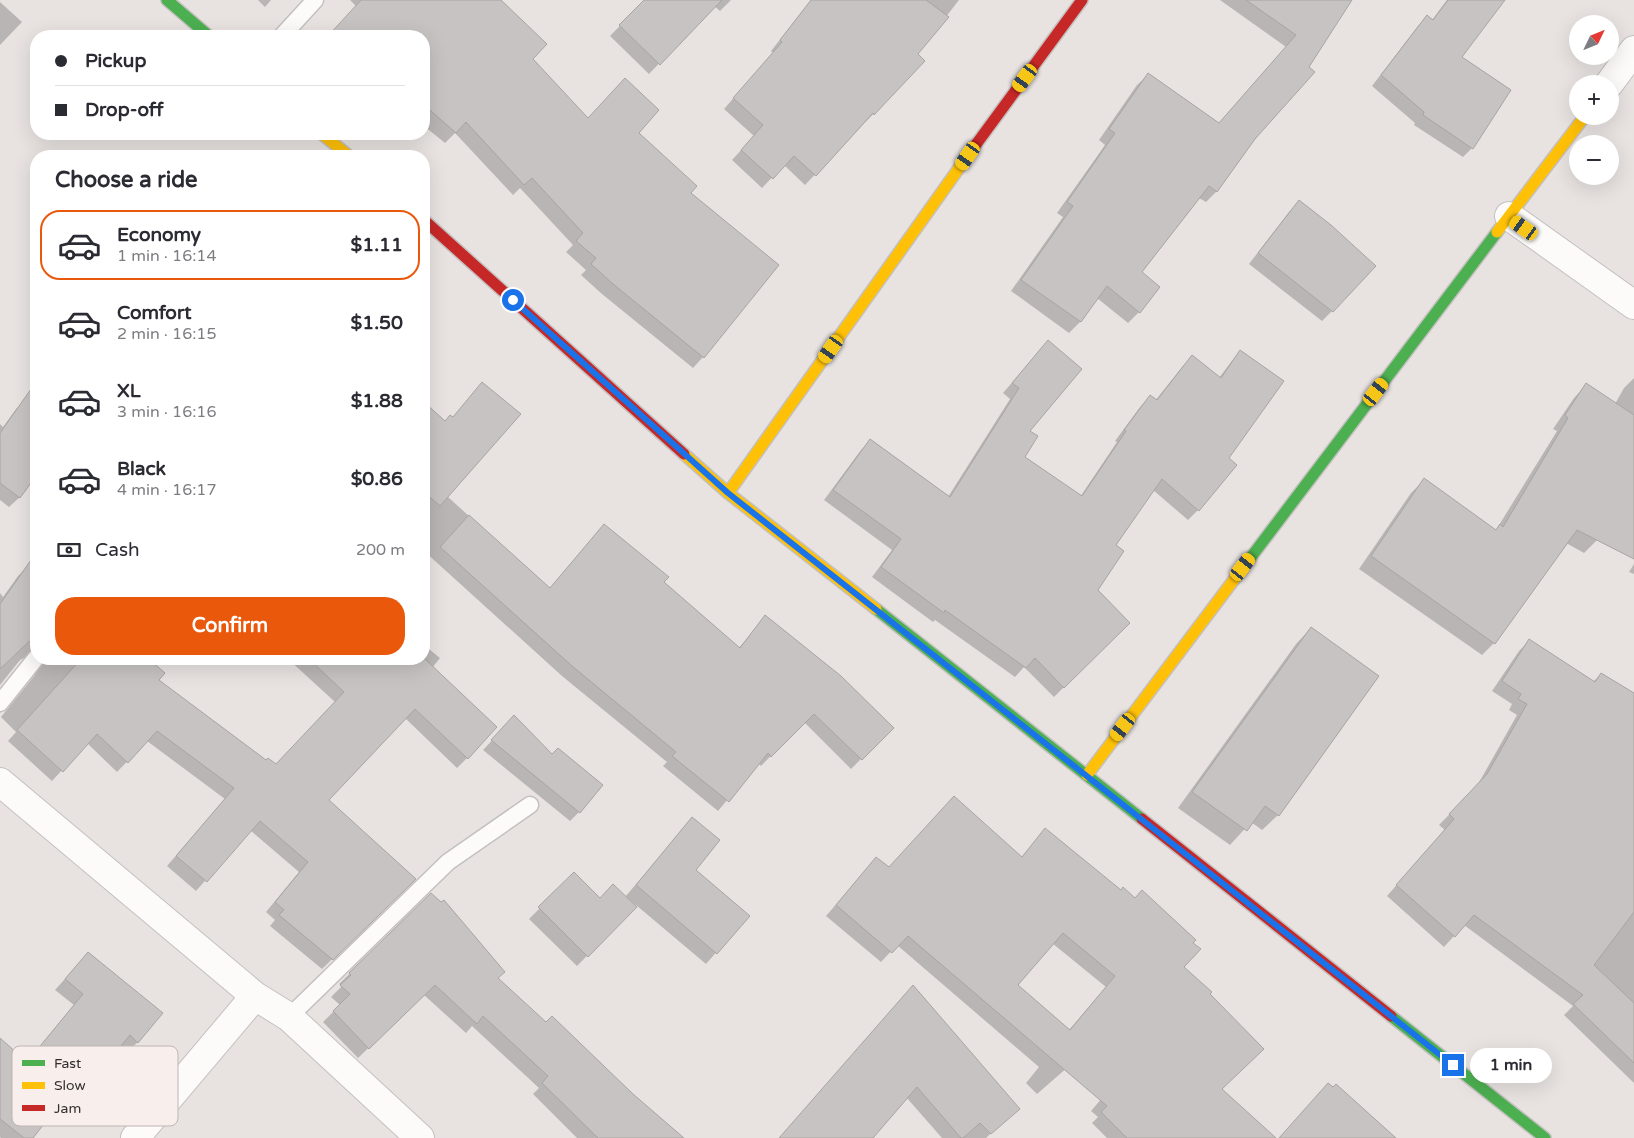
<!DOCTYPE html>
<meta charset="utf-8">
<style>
:root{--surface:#fff;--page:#f7f7f7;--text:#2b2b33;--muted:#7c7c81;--line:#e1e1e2;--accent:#ea580c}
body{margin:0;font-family:"Varela Round",sans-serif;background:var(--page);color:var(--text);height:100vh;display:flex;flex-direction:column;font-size:19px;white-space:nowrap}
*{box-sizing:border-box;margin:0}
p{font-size:16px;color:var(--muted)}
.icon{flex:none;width:28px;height:28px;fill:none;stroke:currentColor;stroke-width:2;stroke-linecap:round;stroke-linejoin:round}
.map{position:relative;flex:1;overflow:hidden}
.side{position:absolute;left:30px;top:150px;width:400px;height:515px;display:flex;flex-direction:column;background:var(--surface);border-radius:20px;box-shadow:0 5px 20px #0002}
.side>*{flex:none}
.hud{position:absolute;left:30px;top:30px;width:400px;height:110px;border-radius:20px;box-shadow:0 5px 20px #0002;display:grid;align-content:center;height:110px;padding:0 25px;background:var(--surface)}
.needle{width:32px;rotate:47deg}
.fabs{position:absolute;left:1569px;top:15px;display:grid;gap:10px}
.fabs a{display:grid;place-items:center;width:50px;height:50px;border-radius:50%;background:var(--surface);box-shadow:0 5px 20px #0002;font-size:25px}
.end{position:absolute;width:22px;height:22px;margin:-11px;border:6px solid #1a73e8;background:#fff;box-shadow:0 0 0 2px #fff}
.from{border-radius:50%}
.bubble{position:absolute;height:35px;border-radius:18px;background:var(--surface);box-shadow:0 5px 20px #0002;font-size:16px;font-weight:700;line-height:35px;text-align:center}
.car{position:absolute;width:15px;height:30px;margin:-15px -8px;border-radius:6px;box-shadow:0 0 4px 1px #0007;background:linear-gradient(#f5c518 24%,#345 0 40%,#f5c518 0 76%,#345 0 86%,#f5c518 0)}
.hud b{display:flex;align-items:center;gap:18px;height:48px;font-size:19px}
.hud b+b{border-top:1px solid var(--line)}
.hud i{width:12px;height:12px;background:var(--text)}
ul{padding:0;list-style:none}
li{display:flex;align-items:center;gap:15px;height:70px;margin:0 10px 8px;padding:0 15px;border:2px solid transparent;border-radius:20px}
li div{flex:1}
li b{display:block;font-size:19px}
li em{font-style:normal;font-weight:700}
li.on{border-color:var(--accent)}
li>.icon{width:45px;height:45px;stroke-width:1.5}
h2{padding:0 25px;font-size:22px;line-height:60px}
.pay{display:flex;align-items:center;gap:12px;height:55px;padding:0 25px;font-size:19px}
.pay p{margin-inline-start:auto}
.cta{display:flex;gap:10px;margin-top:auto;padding:10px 25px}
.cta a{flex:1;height:58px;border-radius:20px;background:var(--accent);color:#fff;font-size:20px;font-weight:700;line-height:58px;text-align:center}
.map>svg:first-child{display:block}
.shadow{fill:#0003;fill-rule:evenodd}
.building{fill:#c6c3c2;stroke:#a8a4a2;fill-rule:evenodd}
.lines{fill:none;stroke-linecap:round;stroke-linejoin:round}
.lane-casing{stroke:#c4c0bf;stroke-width:19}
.street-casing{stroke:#c4c0bf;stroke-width:30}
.fast-casing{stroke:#c4c0bf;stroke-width:14}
.slow-casing{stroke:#c4c0bf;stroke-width:14}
.jam-casing{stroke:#c4c0bf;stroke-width:14}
.lane{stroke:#fcfbfa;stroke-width:16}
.street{stroke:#fcfbfa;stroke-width:28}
.fast{stroke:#4caf50;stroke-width:11}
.slow{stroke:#ffc107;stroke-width:11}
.jam{stroke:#c62828;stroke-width:11}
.route{stroke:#1a73e8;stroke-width:6}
.key{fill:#f8efec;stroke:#bdb5b3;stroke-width:1}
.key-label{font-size:14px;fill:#322f2e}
</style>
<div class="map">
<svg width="1634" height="1138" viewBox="0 0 1634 1138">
<rect width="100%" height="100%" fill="#e8e3e1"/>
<!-- shadow -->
<path class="shadow" d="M 258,0 L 271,0 L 265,7 Z
M 350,0 L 499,0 L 532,59 L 588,119 L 637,133 L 689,193 L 703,357 L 693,368 L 602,294 L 581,275 L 586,270 L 566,252 L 573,245 L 520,188 L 513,195 L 455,133 L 445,143 L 424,126 L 424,36 L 329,36 L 356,6 Z
M 645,0 L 731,0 L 720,11 L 714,6 L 649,74 L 610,36 Z
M 811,0 L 959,0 L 917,54 L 924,61 L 805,185 L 784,165 L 762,188 L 732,160 L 754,136 L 724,109 L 773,53 L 771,51 Z
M 1220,0 L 1351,0 L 1216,192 L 1206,202 L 1199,198 L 1141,273 L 1139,312 L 1128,323 L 1097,298 L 1080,322 L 1069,333 L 1011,291 L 1063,217 L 1057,213 L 1105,145 L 1099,140 L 1137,85 L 1148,75 L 1218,124 L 1286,47 Z
M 1447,0 L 1504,0 L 1460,58 L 1472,148 L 1463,157 L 1414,125 L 1415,123 L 1372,86 L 1418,26 L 1427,17 L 1432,20 Z
M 0,2 L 22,22 L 0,45 Z
M 1299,201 L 1332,311 L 1322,321 L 1249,264 L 1289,212 Z
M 36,244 L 36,256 L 30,251 Z
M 1048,341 L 1023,458 L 1080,497 L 1117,442 L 1115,441 L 1140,407 L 1150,397 L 1155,401 L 1182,367 L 1192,357 L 1219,378 L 1231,362 L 1240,352 L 1227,458 L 1198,510 L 1188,520 L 1153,490 L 1114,545 L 1096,591 L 1128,623 L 1054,697 L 1024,667 L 1015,677 L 935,620 L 933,622 L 872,577 L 892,550 L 824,500 L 861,450 L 871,440 L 948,497 L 1010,399 L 1003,393 Z
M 1634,378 L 1634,471 L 1597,540 L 1584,553 L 1566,543 L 1494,643 L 1482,655 L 1359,569 L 1411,493 L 1424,480 L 1496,530 L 1557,431 L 1553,429 L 1574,398 L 1586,385 L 1615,404 L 1624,388 Z
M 482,384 L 447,496 L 549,589 L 604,525 L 662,583 L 738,649 L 765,617 L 892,728 L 851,769 L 804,722 L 761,766 L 758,763 L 718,811 L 663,766 L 667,762 L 562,676 L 424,551 L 424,404 L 444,422 L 452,418 Z
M 26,399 L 36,406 L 36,474 L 20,497 L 9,507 L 0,500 L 0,424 L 3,427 L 16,409 Z
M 1634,564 L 1634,574 L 1629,572 Z
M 28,566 L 36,572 L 36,659 L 147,659 L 163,673 L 157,680 L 266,762 L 275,765 L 335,702 L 288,659 L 424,659 L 424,645 L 440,658 L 432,668 L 467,758 L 457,768 L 405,718 L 328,800 L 414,879 L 322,969 L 270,926 L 275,920 L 266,912 L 299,872 L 250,830 L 196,891 L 167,866 L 225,799 L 147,741 L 117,772 L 87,743 L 52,781 L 8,741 L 16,732 L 1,717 L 35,675 L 36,665 L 26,657 L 20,660 L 0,685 L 0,593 L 3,597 L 18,576 Z
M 1311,628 L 1278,815 L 1262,830 L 1251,822 L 1230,845 L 1178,808 L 1296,644 Z
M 1529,641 L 1593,682 L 1601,674 L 1634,694 L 1634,1083 L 1564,1015 L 1573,1006 L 1464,925 L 1444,947 L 1387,896 L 1445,830 L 1439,825 L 1477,786 L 1517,715 L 1509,710 L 1512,704 L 1492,691 L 1519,651 Z
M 514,717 L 579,812 L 570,821 L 483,750 Z
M 692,819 L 694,870 L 748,916 L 706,964 L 630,900 L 629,901 L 635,907 L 577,966 L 529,919 L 574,874 L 600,900 L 625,897 Z
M 1045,830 L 1209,994 L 1221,1089 L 1274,1138 L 1107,1138 L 1092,1123 L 1098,1117 L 1091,1111 L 1168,1021 L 1146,999 L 1037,1094 L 1026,1083 L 1039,1067 L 897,945 L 881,962 L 826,916 L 876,858 L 888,869 L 1021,858 ZM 1052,943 L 1106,987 L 1069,1030 L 1016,985 Z
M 431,894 L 497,978 L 546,1024 L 682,1138 L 577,1138 L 533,1094 L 539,1088 L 472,1026 L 466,1033 L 424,995 L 358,1058 L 323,1022 L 340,1005 L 331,997 L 342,986 L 339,984 Z
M 88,953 L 138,1042 L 127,1052 L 120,1046 L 85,1086 L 77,1080 L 32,1138 L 1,1138 L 0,1137 L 0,1040 L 26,1063 L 74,1005 L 55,990 Z
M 903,997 L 1000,1125 L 986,1138 L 942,1138 L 906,1097 L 872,1138 L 786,1138 Z"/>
<!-- building -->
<path class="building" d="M 361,0 L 501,0 L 547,44 L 533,59 L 588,118 L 625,78 L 659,110 L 639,133 L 697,186 L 691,193 L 779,265 L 704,358 L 613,284 L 591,264 L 596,258 L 576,241 L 583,233 L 532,178 L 524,185 L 466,122 L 456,133 L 424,105 L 424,36 L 328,36 Z
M 644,0 L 722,0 L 660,65 L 619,25 Z
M 811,0 L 926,0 L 949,17 L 918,54 L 925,61 L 874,115 L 873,113 L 816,176 L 794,156 L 773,179 L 741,150 L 763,125 L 733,98 L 782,42 L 780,40 Z
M 1246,0 L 1352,0 L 1309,67 L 1315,72 L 1255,139 L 1217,192 L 1209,186 L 1142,272 L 1160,287 L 1140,313 L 1107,286 L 1081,322 L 1021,280 L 1073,206 L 1067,202 L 1115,133 L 1109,129 L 1148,73 L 1219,123 L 1296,35 Z
M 1448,0 L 1505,0 L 1462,57 L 1511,90 L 1473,149 L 1423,115 L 1424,112 L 1381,75 L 1427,15 L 1433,20 Z
M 1299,200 L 1331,225 L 1376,266 L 1333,312 L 1258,253 Z
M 1048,340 L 1082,369 L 1030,431 L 1038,436 L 1025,457 L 1082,496 L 1126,431 L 1124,430 L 1150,395 L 1157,400 L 1192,355 L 1221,378 L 1240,350 L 1284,381 L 1229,458 L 1237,465 L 1199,511 L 1162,479 L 1116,545 L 1124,551 L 1098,590 L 1130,623 L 1064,688 L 1035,658 L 1026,668 L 945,610 L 944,613 L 881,567 L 901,539 L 833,490 L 870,439 L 950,497 L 1019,388 L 1012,383 Z
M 36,382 L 36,476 L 20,498 L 0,483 L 0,433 Z
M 482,382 L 521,414 L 440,506 L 424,492 L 424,402 L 445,421 L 450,415 L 453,417 Z
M 1586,383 L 1634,415 L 1634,559 L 1577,530 L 1495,644 L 1371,556 L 1424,478 L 1496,530 L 1500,524 L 1503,527 L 1568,418 L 1565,415 Z
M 469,515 L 550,588 L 604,524 L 669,577 L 664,582 L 740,648 L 765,615 L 841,676 L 894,728 L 862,760 L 814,714 L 771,757 L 768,753 L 729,802 L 672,756 L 676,752 L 572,666 L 440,547 Z
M 36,553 L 36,635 L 0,669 L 0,604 Z
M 1311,627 L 1379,676 L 1279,816 L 1265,806 L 1247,831 L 1192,792 Z
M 1529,639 L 1595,682 L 1601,673 L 1634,693 L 1634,912 L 1594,965 L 1634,1003 L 1634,1063 L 1573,1004 L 1583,995 L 1474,915 L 1455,937 L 1396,885 L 1454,819 L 1449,814 L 1487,774 L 1527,704 L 1518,699 L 1521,694 L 1502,681 Z
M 81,659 L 149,659 L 165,673 L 159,680 L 266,760 L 268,758 L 276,764 L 344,692 L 309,659 L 425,659 L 497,727 L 468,759 L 415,709 L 329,800 L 416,879 L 333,960 L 279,915 L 284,910 L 275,902 L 308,862 L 260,821 L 207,882 L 176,856 L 234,788 L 157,731 L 128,763 L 97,734 L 63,772 L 17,730 Z
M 514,715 L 552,754 L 558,748 L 603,785 L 580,813 L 491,740 Z
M 954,796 L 1022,857 L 1045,828 L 1121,890 L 1123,887 L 1135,898 L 1142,890 L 1196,940 L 1193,943 L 1201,949 L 1184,967 L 1212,992 L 1210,994 L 1264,1049 L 1222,1089 L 1276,1138 L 1127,1138 L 1101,1112 L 1107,1106 L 908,936 L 892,953 L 836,905 L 876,857 L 889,867 ZM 1063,933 L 1115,976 L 1070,1030 L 1018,985 Z
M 692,817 L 720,840 L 696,870 L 750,916 L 717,954 L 636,885 Z
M 574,872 L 600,898 L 613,884 L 637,907 L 588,957 L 538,907 Z
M 431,893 L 441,902 L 444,900 L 505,972 L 498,978 L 546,1022 L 552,1016 L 633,1094 L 684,1138 L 598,1138 L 542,1083 L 548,1076 L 483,1016 L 477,1024 L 435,985 L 369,1049 L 333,1011 L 350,994 L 340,985 L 351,975 L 349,973 Z
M 88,952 L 163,1013 L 138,1043 L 130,1035 L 96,1076 L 87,1069 L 33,1138 L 24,1138 L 0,1119 L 0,1038 L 27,1062 L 83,994 L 65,979 Z
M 913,985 L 1020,1109 L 991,1134 L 980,1123 L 963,1138 L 961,1138 L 917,1087 L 873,1138 L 779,1138 Z
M 1328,1083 L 1333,1087 L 1336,1084 L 1396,1138 L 1279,1138 Z"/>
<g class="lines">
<defs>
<path id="lane" d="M 282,36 L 315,0
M 0,703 L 36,658
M 289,1017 L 448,862 L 530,805"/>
<path id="street" d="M 1609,84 L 1634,50
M 1509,216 L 1634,305
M 0,782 L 255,996 L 289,1017 L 420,1138
M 135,1138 L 255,996"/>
<path id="fast" d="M 167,0 L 209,36
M 1236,577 L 1497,232
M 876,609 L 1142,819
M 1391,1016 L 1545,1138"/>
<path id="slow" d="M 322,134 L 349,156
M 1497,232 L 1585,116
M 684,454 L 728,493 L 876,609
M 728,493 L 969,154
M 1087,775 L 1236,577"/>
<path id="jam" d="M 969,154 L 1082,0
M 424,220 L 684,454
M 1142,819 L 1391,1016"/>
</defs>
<!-- lane casing -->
<use href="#lane" class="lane-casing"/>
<!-- street casing -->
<use href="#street" class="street-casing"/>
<!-- fast casing -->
<use href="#fast" class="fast-casing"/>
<!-- slow casing -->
<use href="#slow" class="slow-casing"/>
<!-- jam casing -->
<use href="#jam" class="jam-casing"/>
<!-- lane -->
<use href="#lane" class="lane"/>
<!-- street -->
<use href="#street" class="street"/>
<!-- fast -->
<use href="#fast" class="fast"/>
<!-- slow -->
<use href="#slow" class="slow"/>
<!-- jam -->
<use href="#jam" class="jam"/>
</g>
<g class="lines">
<!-- route -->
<path class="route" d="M 513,300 L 728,493 L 1453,1065"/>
</g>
<!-- legend -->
<rect x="12" y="1046" width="166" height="80" rx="8" class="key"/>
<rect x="22" y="1060" width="23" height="6" fill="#4caf50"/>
<rect x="22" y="1082" width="23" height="7" fill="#ffc107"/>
<rect x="22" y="1105" width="23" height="6" fill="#c62828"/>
<g class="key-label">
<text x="54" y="1068">Fast</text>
<text x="54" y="1090">Slow</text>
<text x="54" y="1113">Jam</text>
</g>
</svg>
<div class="fabs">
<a><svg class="needle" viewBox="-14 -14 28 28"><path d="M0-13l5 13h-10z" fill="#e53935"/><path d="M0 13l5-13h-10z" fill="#7c7c81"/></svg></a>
<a>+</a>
<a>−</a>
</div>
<i class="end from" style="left:513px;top:300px"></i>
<i class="end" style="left:1453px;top:1065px"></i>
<div class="bubble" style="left:1470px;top:1048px;width:82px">1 min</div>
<i class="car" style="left:1025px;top:78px;rotate:216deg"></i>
<i class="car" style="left:968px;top:156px;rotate:215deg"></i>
<i class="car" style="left:1524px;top:228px;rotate:305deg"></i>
<i class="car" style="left:831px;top:349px;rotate:215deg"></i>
<i class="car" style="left:1376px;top:392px;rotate:37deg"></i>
<i class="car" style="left:1243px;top:567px;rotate:37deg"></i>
<i class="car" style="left:1123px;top:727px;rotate:217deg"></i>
<div class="hud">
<b><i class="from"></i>Pickup</b>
<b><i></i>Drop-off</b>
</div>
<section class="side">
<h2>Choose a ride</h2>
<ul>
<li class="on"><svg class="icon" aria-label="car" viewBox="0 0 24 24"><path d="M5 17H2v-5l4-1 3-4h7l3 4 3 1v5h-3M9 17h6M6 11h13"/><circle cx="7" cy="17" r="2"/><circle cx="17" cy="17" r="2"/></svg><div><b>Economy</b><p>1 min · 16:14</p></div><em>$1.11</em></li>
<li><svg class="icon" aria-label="car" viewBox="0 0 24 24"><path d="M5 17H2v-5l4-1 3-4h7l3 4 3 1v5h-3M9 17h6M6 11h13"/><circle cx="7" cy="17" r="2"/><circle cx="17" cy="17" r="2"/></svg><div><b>Comfort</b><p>2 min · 16:15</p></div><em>$1.50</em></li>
<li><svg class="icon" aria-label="car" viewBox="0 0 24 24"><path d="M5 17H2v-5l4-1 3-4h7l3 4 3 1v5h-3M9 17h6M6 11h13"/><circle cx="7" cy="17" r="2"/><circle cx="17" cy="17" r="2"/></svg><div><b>XL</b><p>3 min · 16:16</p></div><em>$1.88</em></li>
<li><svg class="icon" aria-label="car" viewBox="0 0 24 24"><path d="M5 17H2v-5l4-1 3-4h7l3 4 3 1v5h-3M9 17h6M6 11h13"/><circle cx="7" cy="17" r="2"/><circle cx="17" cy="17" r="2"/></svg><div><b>Black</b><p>4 min · 16:17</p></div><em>$0.86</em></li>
</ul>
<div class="pay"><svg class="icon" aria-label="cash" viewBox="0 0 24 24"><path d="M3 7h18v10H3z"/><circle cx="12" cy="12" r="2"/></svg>Cash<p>200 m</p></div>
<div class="cta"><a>Confirm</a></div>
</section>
</div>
